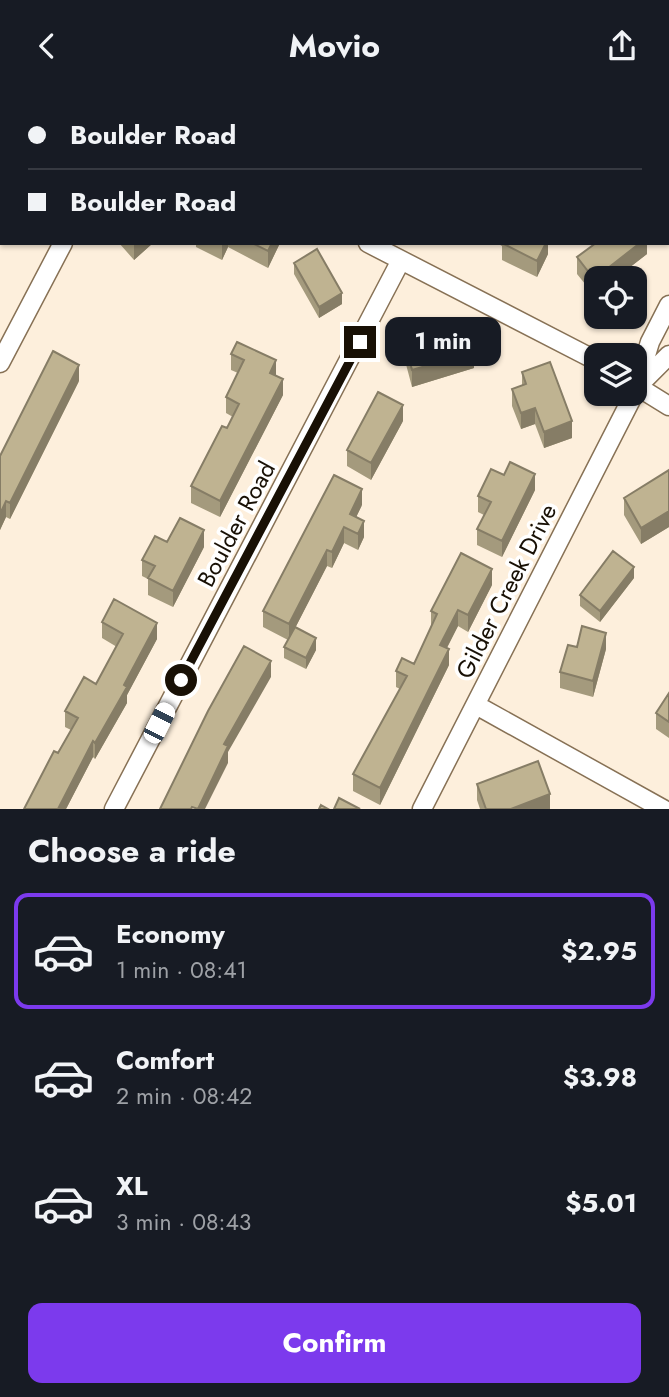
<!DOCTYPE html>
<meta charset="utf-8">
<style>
:root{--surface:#171b24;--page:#242831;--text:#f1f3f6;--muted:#9ea1a6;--line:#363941;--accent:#7c3aed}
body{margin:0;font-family:Jost,sans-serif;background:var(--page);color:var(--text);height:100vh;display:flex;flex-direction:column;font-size:26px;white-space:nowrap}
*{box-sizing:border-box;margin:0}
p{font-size:23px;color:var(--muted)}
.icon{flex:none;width:38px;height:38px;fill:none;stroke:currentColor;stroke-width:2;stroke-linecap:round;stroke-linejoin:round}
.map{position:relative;height:718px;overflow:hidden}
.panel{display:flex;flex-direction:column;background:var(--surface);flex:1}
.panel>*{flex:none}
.guide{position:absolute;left:0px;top:0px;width:670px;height:154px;box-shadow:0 2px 5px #0004;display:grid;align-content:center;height:154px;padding:0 28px;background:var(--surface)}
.tools{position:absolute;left:584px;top:175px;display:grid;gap:14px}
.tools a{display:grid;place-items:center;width:63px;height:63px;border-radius:14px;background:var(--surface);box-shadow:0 2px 5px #0004;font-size:35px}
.end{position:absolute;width:32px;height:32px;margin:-16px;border:9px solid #181005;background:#fff;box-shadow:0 0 0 4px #fff}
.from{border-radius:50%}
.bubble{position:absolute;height:49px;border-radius:14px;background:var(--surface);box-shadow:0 2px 5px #0004;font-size:23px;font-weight:700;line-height:49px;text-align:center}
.car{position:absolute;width:21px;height:42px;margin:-21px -10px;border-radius:9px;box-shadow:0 0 5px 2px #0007;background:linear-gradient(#fff 24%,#345 0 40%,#fff 0 76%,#345 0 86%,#fff 0)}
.guide b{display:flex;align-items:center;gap:24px;height:66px;font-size:26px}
.guide b+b{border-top:2px solid var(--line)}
.guide i{width:18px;height:18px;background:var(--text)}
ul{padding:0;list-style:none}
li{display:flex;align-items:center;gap:21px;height:116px;margin:0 14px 10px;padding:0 14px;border:4px solid transparent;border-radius:14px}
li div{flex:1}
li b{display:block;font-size:26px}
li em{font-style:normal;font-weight:700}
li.selected{border-color:var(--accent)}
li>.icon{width:63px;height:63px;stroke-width:1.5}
h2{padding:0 28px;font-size:32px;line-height:84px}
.action{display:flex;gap:14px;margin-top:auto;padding:14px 28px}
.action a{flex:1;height:80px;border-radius:14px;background:var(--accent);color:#fff;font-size:28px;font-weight:700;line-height:80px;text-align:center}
header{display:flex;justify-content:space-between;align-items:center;height:91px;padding:0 28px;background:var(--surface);font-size:32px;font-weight:700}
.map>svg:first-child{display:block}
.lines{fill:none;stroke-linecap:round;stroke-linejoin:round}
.minor-casing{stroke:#877155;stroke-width:21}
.minor{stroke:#fff;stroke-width:18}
.wall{fill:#a49a7d}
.shaded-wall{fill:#867d66}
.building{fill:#bfb391;stroke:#867d66;stroke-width:2}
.route{stroke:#181005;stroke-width:9}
.labels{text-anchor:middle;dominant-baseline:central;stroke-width:7;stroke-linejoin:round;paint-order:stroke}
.street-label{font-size:24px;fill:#181005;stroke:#fff}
</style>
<header><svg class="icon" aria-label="back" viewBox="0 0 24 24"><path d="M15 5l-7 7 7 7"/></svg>Movio<svg class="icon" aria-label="share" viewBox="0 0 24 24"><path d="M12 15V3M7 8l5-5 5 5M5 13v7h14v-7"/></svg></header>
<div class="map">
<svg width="669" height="718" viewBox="0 0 669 718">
<rect width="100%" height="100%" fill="#fdefdc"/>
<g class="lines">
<defs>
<path id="minor" d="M 368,152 L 597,270
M 0,272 L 63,152
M 640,293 L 669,264
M 635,294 L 669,315
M 635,300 L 650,251 L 669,214
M 476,614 L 663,718
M 114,718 L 400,171
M 422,718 L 634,303"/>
</defs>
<!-- minor casing -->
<use href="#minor" class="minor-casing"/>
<!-- minor -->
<use href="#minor" class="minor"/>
</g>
<!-- wall -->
<path class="wall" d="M 191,0 L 230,0 L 230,2 L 200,2 Z
M 2,96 L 2,123 L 0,122 L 0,99 Z
M 119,152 L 153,152 L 134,169 Z
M 196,152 L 280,152 L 268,177 L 228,156 L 222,169 L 196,156 Z
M 497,152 L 548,152 L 548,163 L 537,186 L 502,169 L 502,155 Z
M 647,152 L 647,163 L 616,187 L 597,187 L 597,202 L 594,204 L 577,183 L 577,166 Z
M 294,172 L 342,213 L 319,227 L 294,183 Z
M 403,246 L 474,277 L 412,296 L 403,262 Z
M 231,263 L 276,285 L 283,304 L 220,426 L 191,412 L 191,395 L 227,337 L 233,326 L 226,322 L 226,306 L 238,282 L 231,279 Z
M 522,281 L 572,347 L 544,357 L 535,333 L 521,338 L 512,315 L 512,298 L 522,295 Z
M 79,290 L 10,428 L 6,426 L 0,439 L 0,365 Z
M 403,330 L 371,389 L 347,375 L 347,359 Z
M 669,379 L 669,436 L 641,453 L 624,424 L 624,407 Z
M 535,399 L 502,466 L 477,454 L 477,438 L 484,424 L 478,421 L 478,405 Z
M 362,414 L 356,426 L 364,446 L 358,459 L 344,452 L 332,477 L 327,475 L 295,537 L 316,559 L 306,578 L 284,567 L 284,556 L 288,549 L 263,536 L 263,520 Z
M 204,456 L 173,516 L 148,504 L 148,488 L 142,485 L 142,469 Z
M 634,487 L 600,531 L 580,515 L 580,504 Z
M 492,494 L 468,541 L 458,535 L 447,557 L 449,574 L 380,714 L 353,700 L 353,683 L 400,598 L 396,596 L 396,580 L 414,573 L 431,536 L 431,520 Z
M 102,531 L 157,548 L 127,604 L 127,612 L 95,668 L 93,666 L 66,718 L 24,718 L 71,639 L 65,636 L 65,620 L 96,593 L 117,556 L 102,547 Z
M 577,556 L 606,558 L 593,606 L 560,597 L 560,581 Z
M 669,602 L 669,647 L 656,638 L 656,622 Z
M 477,693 L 550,718 L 480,718 L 477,709 Z"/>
<!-- shaded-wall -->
<path class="shaded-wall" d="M 153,152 L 134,169 L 134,153 Z
M 222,152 L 228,152 L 228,156 L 222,169 Z
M 272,152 L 280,152 L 268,177 L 268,160 Z
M 546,152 L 548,152 L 548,163 L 537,186 L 537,170 Z
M 640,152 L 647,152 L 647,163 L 616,187 L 597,187 L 597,202 L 594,204 L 594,188 Z
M 342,202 L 342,213 L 319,227 L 319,216 Z
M 474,261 L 474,277 L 412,296 L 412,279 Z
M 276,269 L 276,286 L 270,282 Z
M 79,274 L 79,290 L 10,428 L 10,412 Z
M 283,288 L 283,304 L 220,426 L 220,410 Z
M 403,314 L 403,330 L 371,389 L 371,372 Z
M 535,317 L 535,333 L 521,338 L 521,322 Z
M 572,330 L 572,347 L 544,357 L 544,341 Z
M 535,383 L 535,399 L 502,466 L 502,450 Z
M 362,398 L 362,414 L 350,439 L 350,423 Z
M 6,410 L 6,426 L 0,439 L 0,423 Z
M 669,420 L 669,436 L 641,453 L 641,437 Z
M 364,430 L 364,446 L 358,459 L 358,443 Z
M 344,436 L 344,452 L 332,477 L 332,461 Z
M 204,439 L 204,456 L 173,516 L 173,500 Z
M 327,459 L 327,475 L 289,549 L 289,533 Z
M 634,476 L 634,487 L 600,531 L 600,520 Z
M 492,478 L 492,494 L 468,541 L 468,524 Z
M 458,519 L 458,535 L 440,570 L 440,554 Z
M 157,532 L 157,548 L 127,604 L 127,612 L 95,668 L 95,652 L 124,594 Z
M 606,542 L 606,558 L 593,606 L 593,590 Z
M 316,547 L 316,559 L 306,578 L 306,567 Z
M 449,558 L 449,574 L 380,714 L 380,697 Z
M 271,570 L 271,586 L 228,661 L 228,672 L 205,718 L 198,718 L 224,653 Z
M 93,650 L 93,666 L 66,718 L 58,718 Z
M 550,703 L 550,718 L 511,718 Z"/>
<!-- building -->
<path class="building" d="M 37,0 L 74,0 L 73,2 L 36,2 Z
M 272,0 L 284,0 L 288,2 L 272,2 Z
M 668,37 L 669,38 L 668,109 Z
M 2,96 L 2,111 L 0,110 L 0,99 Z
M 252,152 L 272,152 L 268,160 Z
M 502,152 L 546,152 L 537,170 Z
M 596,152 L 640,152 L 594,188 L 577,166 Z
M 317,158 L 342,202 L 319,216 L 294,172 Z
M 465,228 L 474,261 L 412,279 L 403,246 Z
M 237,251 L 276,269 L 270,282 L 283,288 L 220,410 L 191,395 L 222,335 L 227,337 L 239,313 L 226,306 L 244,269 L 231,263 Z
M 53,260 L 79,274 L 10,412 L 6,410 L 0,423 L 0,365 Z
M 550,271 L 572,330 L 544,341 L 535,317 L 521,322 L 512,298 L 526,293 L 522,281 Z
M 378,301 L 403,314 L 371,372 L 347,359 Z
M 510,371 L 535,383 L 502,450 L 477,438 L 491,411 L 478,405 L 491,378 L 504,384 Z
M 669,379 L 669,420 L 641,437 L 624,407 Z
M 334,384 L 362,398 L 350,423 L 364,430 L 358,443 L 344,436 L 332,461 L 327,459 L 289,533 L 263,520 Z
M 180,427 L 204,439 L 173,500 L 148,487 L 155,475 L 142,469 L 155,445 L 167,451 Z
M 613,460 L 634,476 L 600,520 L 580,504 Z
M 461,462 L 492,478 L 468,524 L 458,519 L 440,554 L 449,558 L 380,697 L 353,683 L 407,585 L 396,580 L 402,567 L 414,573 L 437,523 L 431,520 Z
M 114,508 L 157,532 L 124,594 L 127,596 L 95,652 L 93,650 L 58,718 L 24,718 L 54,660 L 58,662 L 78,627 L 65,620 L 84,586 L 96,593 L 123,543 L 102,531 Z
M 582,535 L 606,542 L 593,590 L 560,581 L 568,554 L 577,556 Z
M 295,536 L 316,547 L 306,567 L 284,556 Z
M 244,555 L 271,570 L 224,653 L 228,655 L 198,718 L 192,716 L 191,718 L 160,718 L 208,620 Z
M 669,602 L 669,631 L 656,622 Z
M 538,670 L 550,703 L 511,718 L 486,718 L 477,693 Z
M 339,707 L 360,718 L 334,718 Z
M 321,714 L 328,718 L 319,718 Z"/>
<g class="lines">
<!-- route -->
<path class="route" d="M 181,589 L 360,251"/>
</g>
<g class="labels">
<!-- street labels -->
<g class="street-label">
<text transform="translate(236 433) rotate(-62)">Boulder Road</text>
<text transform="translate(506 500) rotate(-63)">Gilder Creek Drive</text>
</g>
</g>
</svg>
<div class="tools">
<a><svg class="icon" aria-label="locate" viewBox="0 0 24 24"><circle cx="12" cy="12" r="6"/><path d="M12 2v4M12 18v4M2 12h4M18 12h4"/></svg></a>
<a><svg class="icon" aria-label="layers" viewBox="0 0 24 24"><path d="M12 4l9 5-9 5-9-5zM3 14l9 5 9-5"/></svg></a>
</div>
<i class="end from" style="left:181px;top:589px"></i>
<i class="end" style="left:360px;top:251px"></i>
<div class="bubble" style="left:385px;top:226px;width:116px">1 min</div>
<i class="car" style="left:159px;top:632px;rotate:27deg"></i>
<div class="guide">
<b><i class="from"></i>Boulder Road</b>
<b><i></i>Boulder Road</b>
</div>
</div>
<section class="panel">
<h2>Choose a ride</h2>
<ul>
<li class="selected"><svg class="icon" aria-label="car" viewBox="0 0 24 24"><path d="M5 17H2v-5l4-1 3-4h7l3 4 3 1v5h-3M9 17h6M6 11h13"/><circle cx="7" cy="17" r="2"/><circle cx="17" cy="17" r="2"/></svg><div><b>Economy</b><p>1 min · 08:41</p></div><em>$2.95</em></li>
<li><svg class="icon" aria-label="car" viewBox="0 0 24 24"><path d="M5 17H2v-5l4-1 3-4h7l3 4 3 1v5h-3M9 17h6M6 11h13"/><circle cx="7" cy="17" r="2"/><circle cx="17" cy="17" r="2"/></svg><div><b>Comfort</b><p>2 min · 08:42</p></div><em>$3.98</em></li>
<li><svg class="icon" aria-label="car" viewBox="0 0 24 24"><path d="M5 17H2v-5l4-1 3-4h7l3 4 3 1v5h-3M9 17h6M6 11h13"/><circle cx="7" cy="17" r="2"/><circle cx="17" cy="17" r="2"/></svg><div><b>XL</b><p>3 min · 08:43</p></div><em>$5.01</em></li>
</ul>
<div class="action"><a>Confirm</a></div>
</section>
